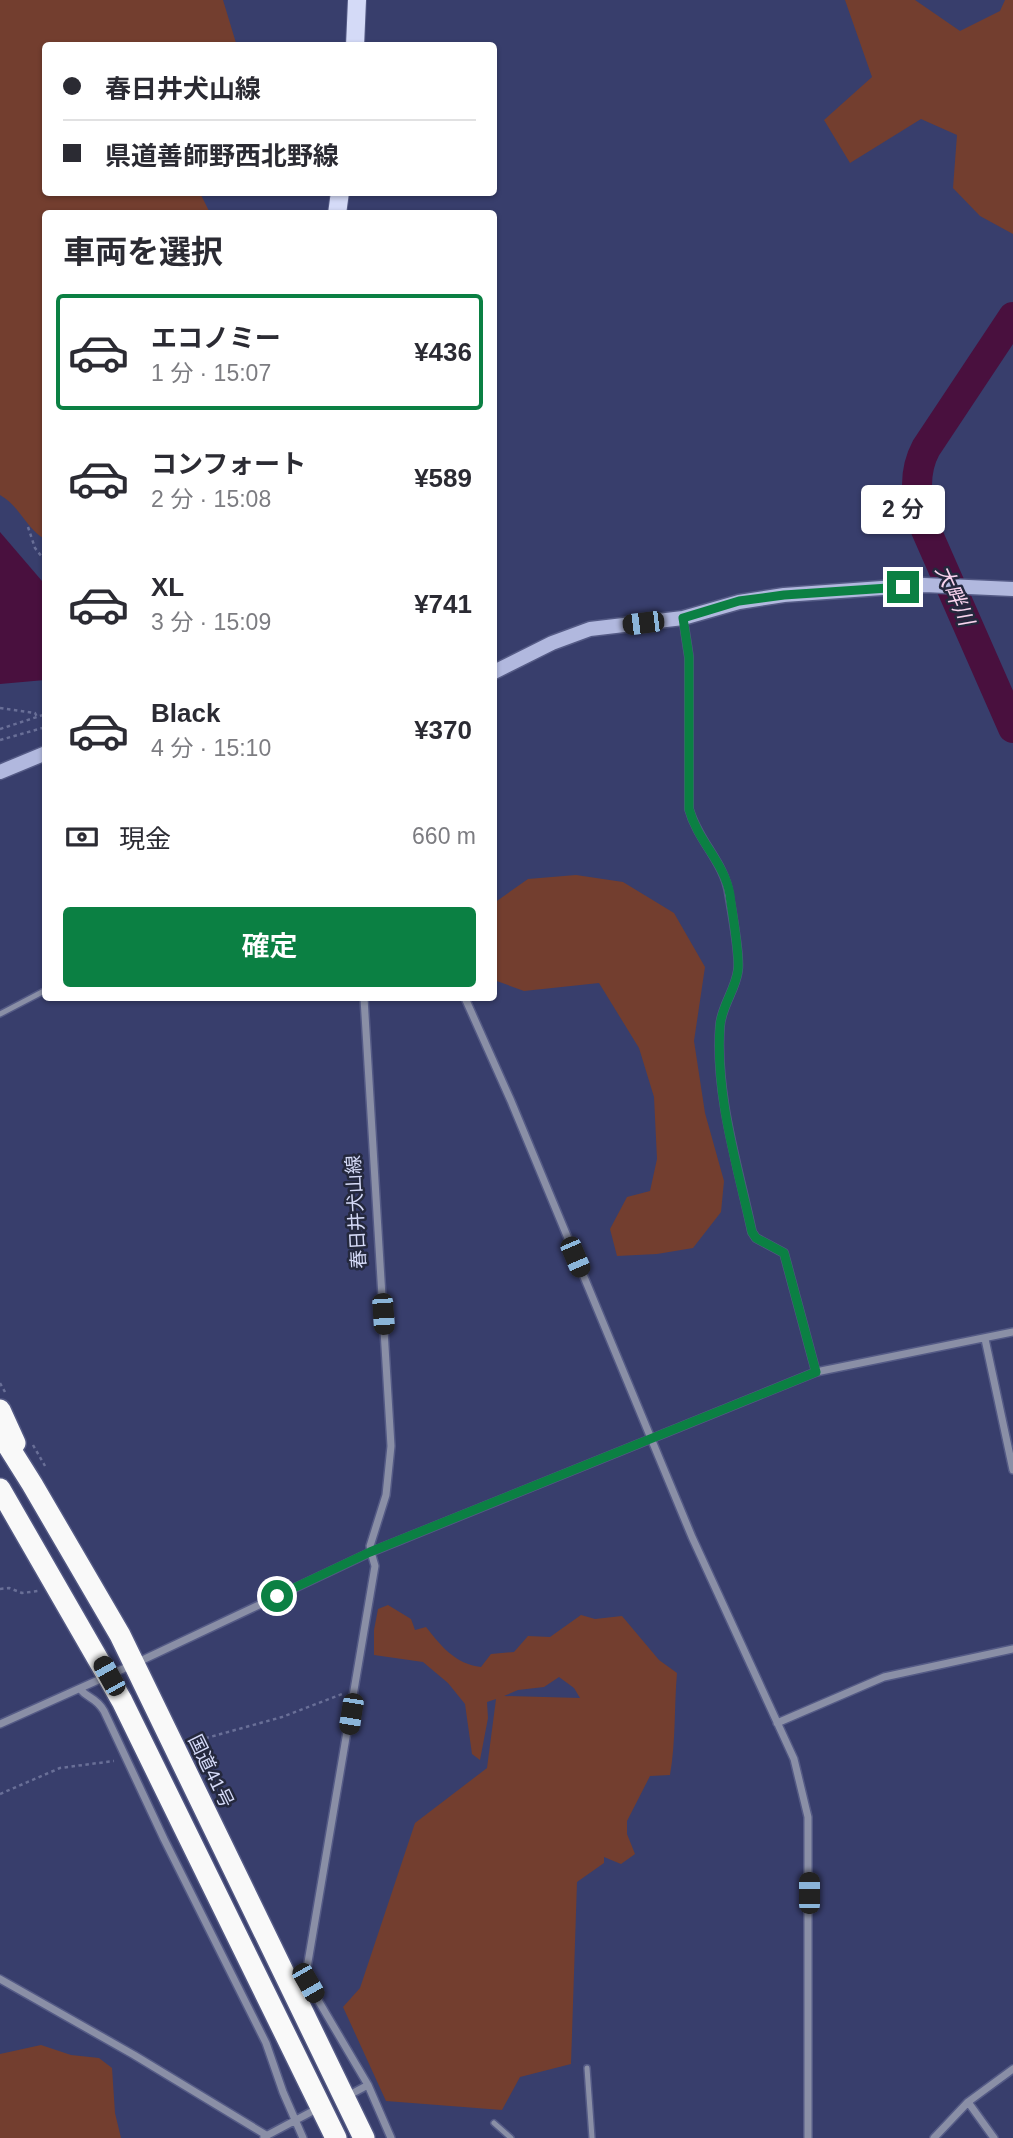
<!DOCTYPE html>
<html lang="ja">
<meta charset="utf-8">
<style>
:root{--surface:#fff;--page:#f7f7f7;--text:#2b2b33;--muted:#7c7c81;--line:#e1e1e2;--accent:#0b8043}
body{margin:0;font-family:Helvetica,"Noto Sans JP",sans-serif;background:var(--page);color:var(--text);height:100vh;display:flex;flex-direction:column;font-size:26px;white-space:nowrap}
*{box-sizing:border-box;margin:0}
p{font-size:23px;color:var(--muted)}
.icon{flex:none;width:38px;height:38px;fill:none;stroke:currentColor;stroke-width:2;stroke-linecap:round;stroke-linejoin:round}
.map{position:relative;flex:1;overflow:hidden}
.panel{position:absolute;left:42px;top:210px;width:455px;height:791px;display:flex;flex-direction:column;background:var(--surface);border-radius:7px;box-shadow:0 2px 5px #0004}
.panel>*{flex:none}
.top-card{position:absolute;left:42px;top:42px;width:455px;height:154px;border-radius:7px;box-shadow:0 2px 5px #0004;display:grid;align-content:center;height:154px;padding:0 21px;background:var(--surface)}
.end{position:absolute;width:32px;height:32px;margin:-16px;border:9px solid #0b8043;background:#fff;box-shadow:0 0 0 4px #fff}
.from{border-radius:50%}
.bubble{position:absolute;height:49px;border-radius:7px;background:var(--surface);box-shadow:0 2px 5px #0004;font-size:23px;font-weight:600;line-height:49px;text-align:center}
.car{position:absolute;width:21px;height:42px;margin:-21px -10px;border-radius:9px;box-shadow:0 0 5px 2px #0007;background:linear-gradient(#222 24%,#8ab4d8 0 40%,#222 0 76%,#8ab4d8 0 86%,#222 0)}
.top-card b{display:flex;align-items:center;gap:24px;height:66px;font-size:26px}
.top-card b+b{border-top:2px solid var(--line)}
.top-card i{width:18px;height:18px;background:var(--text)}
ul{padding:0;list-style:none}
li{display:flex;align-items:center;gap:21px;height:116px;margin:0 14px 10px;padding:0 7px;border:4px solid transparent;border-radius:7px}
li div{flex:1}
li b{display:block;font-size:26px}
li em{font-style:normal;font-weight:600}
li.selected{border-color:var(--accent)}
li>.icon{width:63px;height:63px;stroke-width:1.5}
h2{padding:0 21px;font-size:32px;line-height:84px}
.pay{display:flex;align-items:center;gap:18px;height:77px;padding:0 21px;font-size:26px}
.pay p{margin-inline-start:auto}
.button{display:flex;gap:14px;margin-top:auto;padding:14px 21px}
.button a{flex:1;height:80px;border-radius:7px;background:var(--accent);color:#fff;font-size:28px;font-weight:600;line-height:80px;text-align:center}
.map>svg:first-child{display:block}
.green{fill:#733e2f;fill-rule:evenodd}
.water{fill:#49103e}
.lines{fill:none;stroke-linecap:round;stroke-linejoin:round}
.river{stroke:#49103e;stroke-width:30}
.lane-casing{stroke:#545a85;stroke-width:8}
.street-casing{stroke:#545a85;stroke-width:10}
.secondary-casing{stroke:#545a85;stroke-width:17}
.primary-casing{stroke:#545a85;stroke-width:20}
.highway-casing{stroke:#545a85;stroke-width:24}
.path{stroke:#696f97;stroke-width:2.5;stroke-dasharray:3.5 3.5;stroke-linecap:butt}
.lane{stroke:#8a8fa6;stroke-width:5}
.street{stroke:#8a8fa6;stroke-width:7}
.secondary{stroke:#b1b8de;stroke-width:14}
.primary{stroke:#d4daf7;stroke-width:18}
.highway{stroke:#f9f9f9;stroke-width:21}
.route{stroke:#0b8043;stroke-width:9}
.labels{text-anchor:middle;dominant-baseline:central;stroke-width:5;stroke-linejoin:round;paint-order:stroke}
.street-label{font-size:19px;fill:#d5daf7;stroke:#24283d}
.water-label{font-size:21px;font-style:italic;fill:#f9d4ee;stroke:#24283d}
</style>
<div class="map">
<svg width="1013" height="2138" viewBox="0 0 1013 2138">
<rect width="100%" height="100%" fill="#383e6c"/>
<!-- green -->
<path class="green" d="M 0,0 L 223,0 L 236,43 L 234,46 L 46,46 L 46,192 L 200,193 L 210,213 L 46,214 L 45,539 C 26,529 20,506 0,495 Z
M 845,0 L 915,0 L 960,31 L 1000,11 L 1005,0 L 1013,0 L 1013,234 L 980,216 L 953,188 L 957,135 L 921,119 L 850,163 L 824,120 L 872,77 Z
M 576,875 L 623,882 L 674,913 L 705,967 L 694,1041 L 705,1113 L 724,1181 L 721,1212 L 693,1248 L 657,1254 L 617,1256 L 610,1229 L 627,1197 L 650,1191 L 657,1159 L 654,1097 L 639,1048 L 599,983 L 524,991 L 494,980 L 494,903 L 528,879 Z
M 388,1605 L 411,1619 L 415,1630 L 426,1627 C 441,1646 455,1664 481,1667 L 491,1654 L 514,1652 L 528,1636 L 550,1637 L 581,1615 L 595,1619 L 622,1616 L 659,1660 L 677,1673 C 674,1707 676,1741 670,1775 L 650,1776 L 627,1821 L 627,1834 L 635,1854 L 621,1864 L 604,1857 L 604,1863 L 577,1882 L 571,2064 L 520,2077 L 502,2110 L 386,2101 L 343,2007 L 360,1988 L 415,1823 L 487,1768 L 496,1699 L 487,1702 L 488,1718 L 480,1760 L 472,1754 L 465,1704 L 448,1683 L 423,1662 L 374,1655 L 374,1630 L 378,1609 ZM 559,1677 L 574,1688 L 580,1698 L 504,1696 L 518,1690 L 544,1687 Z
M 41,2045 L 71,2055 L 99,2058 L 112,2068 L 115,2113 L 121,2138 L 0,2138 L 0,2054 Z"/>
<!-- water -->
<path class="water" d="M 0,532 L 42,581 L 45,591 L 45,680 L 0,684 Z"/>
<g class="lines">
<!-- river -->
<path class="river" d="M 1013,317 L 926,448 C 912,474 916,503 926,530 L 1013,728"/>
<defs>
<path id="lane" d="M 0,1014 L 46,990
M 587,2068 L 592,2138
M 494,2123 L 511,2138"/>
<path id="street" d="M 683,618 L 689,657 L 689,809 C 698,841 725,863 729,895 C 732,912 740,955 738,970 C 736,989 721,1007 720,1026 C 715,1095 738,1165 752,1232 L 756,1238 L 784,1253 L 816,1372
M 465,998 L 511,1101 L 692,1537 L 794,1759 L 808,1817 L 808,2138
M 985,1339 L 1013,1470
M 80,1689 C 89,1700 95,1696 104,1711 L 164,1839 L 266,2043 L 283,2092 L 303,2138
M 777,1723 L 884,1677 L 1013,1649
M 0,1724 L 134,1664 L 371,1552 L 370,1546 L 386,1495 L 391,1446 L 364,998
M 0,1979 L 134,2055 L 266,2135
M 353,2093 L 368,2085
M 968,2102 L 994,2138
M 264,2137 L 311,2112
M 391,2138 L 368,2085 L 308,1983 L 306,1974 L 375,1566 L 371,1552 L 816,1372 L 1013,1332
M 934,2138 L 968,2102 L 1013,2069"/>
<path id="secondary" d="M 494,672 L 552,643 L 590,629 L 683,618 L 739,602 L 784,595 L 924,585 L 1013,589
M 0,772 L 46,753"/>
<path id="primary" d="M 355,46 L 357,0
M 337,214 L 340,192"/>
<path id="highway" d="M 0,1410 L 15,1443
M 0,1433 L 32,1484 L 120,1635 L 364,2138
M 0,1489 L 122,1701 L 336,2138"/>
</defs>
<!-- lane casing -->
<use href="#lane" class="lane-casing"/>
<!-- street casing -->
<use href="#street" class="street-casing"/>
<!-- secondary casing -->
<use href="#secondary" class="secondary-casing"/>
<!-- primary casing -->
<use href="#primary" class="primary-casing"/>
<!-- highway casing -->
<use href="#highway" class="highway-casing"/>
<!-- path -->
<path class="path" d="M 28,527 L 35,548 L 46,562
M 0,708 L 35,713 L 37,717
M 0,729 L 46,714
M 0,740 L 46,727
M 0,1383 L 5,1392
M 33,1445 L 45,1466
M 0,1589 L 9,1588 L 22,1593 L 38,1591
M 192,1742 L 282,1717 L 342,1694
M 0,1794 L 60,1768 L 114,1761"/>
<!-- lane -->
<use href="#lane" class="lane"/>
<!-- street -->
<use href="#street" class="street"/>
<!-- secondary -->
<use href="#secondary" class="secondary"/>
<!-- primary -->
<use href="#primary" class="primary"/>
<!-- highway -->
<use href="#highway" class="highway"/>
</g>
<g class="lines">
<!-- route -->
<path class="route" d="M 277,1596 L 370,1552 L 816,1372 L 784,1253 L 756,1238 L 752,1232 C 737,1165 715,1095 720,1026 C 721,1007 736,989 738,970 C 740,955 732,912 730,895 C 725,863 698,842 689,809 L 689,657 L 683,618 L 739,601 L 784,595 L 903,587"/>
</g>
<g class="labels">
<!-- street labels -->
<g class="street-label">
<text transform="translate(356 1212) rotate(-93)">春日井犬山線</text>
<text transform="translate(211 1771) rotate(64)">国道41号</text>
</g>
<!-- water labels -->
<g class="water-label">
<text transform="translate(955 595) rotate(66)">大畔川</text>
</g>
</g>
</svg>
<i class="end from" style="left:277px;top:1596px"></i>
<i class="end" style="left:903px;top:587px"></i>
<div class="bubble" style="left:861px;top:485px;width:84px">2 分</div>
<i class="car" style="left:643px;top:623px;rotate:263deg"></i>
<i class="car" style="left:575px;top:1257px;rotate:157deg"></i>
<i class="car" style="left:383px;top:1314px;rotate:176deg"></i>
<i class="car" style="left:109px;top:1676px;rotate:331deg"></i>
<i class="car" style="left:351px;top:1714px;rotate:189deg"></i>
<i class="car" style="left:809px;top:1893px;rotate:0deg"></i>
<i class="car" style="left:308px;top:1983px;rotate:150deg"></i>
<div class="top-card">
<b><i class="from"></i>春日井犬山線</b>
<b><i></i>県道善師野西北野線</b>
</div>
<section class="panel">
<h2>車両を選択</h2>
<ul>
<li class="selected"><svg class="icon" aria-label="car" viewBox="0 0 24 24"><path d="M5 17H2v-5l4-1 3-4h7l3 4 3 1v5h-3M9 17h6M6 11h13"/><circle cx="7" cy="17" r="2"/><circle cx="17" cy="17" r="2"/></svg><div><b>エコノミー</b><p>1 分 · 15:07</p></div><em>¥436</em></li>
<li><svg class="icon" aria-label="car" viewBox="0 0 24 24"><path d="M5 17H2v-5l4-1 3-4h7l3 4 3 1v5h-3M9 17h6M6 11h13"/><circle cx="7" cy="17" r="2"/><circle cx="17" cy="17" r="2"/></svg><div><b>コンフォート</b><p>2 分 · 15:08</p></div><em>¥589</em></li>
<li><svg class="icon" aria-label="car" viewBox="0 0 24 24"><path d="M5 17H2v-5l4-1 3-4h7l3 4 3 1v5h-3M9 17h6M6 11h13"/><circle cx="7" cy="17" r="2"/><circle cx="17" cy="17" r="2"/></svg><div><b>XL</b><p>3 分 · 15:09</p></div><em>¥741</em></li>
<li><svg class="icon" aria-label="car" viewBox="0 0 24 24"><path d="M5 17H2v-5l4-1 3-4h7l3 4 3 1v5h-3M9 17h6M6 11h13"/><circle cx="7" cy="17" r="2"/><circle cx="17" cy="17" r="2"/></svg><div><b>Black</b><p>4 分 · 15:10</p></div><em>¥370</em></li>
</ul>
<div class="pay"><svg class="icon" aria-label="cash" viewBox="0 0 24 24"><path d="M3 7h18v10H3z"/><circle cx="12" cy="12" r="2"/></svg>現金<p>660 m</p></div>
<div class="button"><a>確定</a></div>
</section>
</div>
